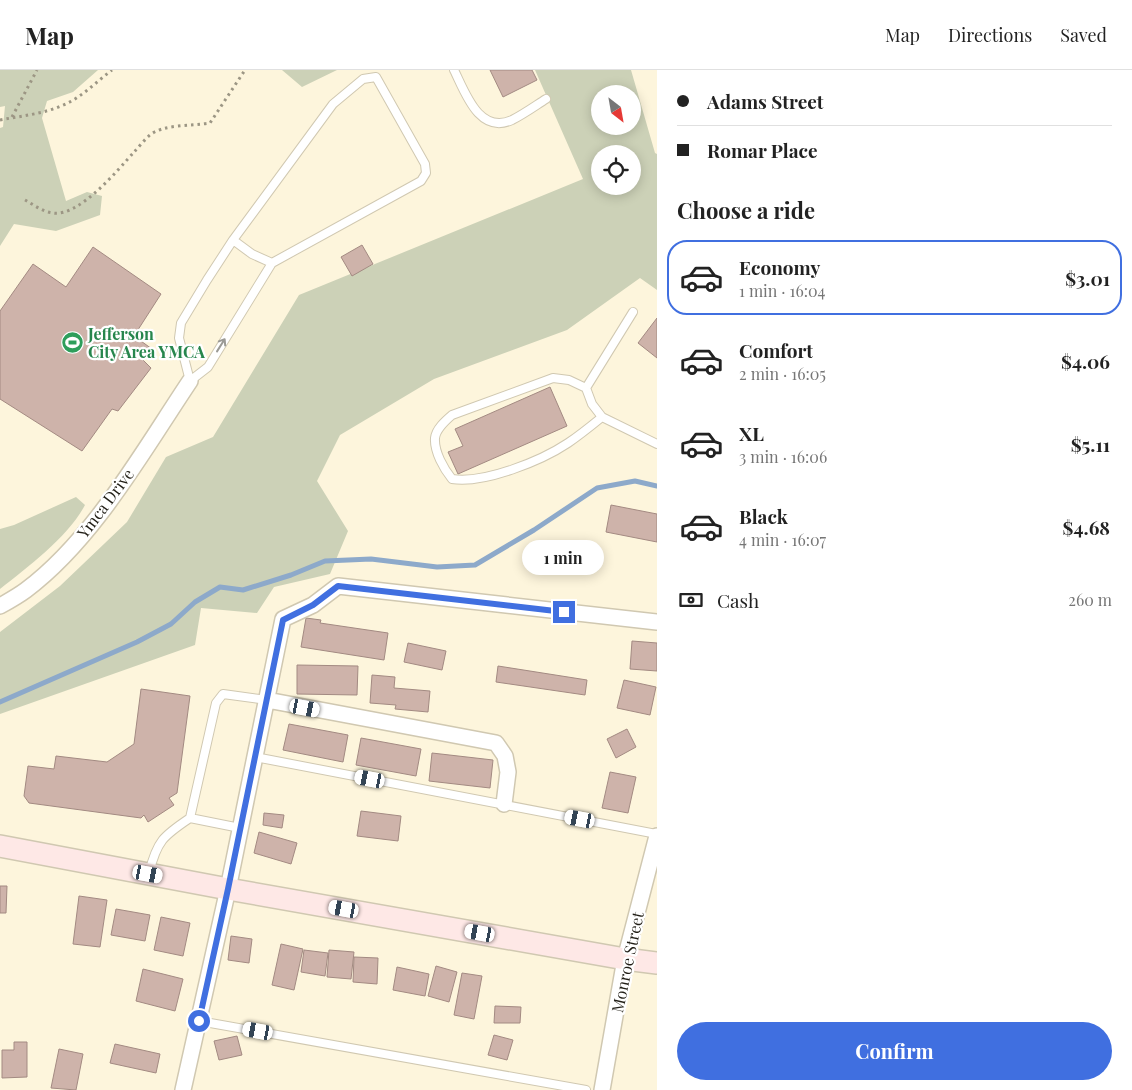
<!DOCTYPE html>
<meta charset="utf-8">
<style>
:root{--surface:#fff;--page:#f6f6f6;--text:#222;--muted:#767676;--line:#e0e0e0;--accent:#406fe0}
body{margin:0;font-family:"Playfair Display",serif;background:var(--page);color:var(--text);height:100vh;display:flex;flex-direction:column;font-size:19px;white-space:nowrap}
*{box-sizing:border-box;margin:0}
p{font-size:16px;color:var(--muted)}
.icon{flex:none;width:28px;height:28px;fill:none;stroke:currentColor;stroke-width:2;stroke-linecap:round;stroke-linejoin:round}
.map{position:relative;flex:1;overflow:hidden}
.side{display:flex;flex-direction:column;background:var(--surface);width:475px}
.side>*{flex:none}
.hud{display:grid;align-content:center;height:110px;padding:0 20px;background:var(--surface)}
.needle{width:32px;rotate:149deg}
.tools{position:absolute;left:591px;top:15px;display:grid;gap:10px}
.tools a{display:grid;place-items:center;width:50px;height:50px;border-radius:50%;background:var(--surface);box-shadow:0 2px 12px #0003;font-size:25px}
.end{position:absolute;width:22px;height:22px;margin:-11px;border:6px solid #406fe0;background:#fff;box-shadow:0 0 0 2px #fff}
.from{border-radius:50%}
.bubble{position:absolute;height:35px;border-radius:18px;background:var(--surface);box-shadow:0 2px 12px #0003;font-size:16px;font-weight:700;line-height:35px;text-align:center}
.car{position:absolute;width:15px;height:30px;margin:-15px -8px;border-radius:6px;box-shadow:0 0 4px 1px #0007;background:linear-gradient(#fff 24%,#345 0 40%,#fff 0 76%,#345 0 86%,#fff 0)}
.hud b{display:flex;align-items:center;gap:18px;height:48px;font-size:19px}
.hud b+b{border-top:1px solid var(--line)}
.hud i{width:12px;height:12px;background:var(--text)}
ul{padding:0;list-style:none}
li{display:flex;align-items:center;gap:15px;height:75px;margin:0 10px 8px;padding:0 10px;border:2px solid transparent;border-radius:20px}
li div{flex:1}
li b{display:block;font-size:19px}
li em{font-style:normal;font-weight:700}
li.active{border-color:var(--accent)}
li>.icon{width:45px;height:45px;stroke-width:1.5}
h2{padding:0 20px;font-size:22px;line-height:60px}
.pay{display:flex;align-items:center;gap:12px;height:55px;padding:0 20px;font-size:19px}
.pay p{margin-inline-start:auto}
.button{display:flex;gap:10px;margin-top:auto;padding:10px 20px}
.button a{flex:1;height:58px;border-radius:30px;background:var(--accent);color:#fff;font-size:20px;font-weight:700;line-height:58px;text-align:center}
header{display:flex;align-items:center;gap:30px;box-sizing:border-box;height:70px;padding:0 25px;background:var(--surface);border-bottom:1px solid var(--line)}
header strong{font-size:24px}
nav{display:flex;gap:28px;margin-inline-start:auto;font-size:18px}
main{display:flex;flex:1;min-height:0}
.map>svg:first-child{display:block}
.green{fill:#ccd1b7;fill-rule:evenodd}
.lines{fill:none;stroke-linecap:round;stroke-linejoin:round}
.stream{stroke:#8da9ca;stroke-width:5}
.building{fill:#ceb3aa;stroke:#a38a82}
.service-casing{stroke:#d0c8b1;stroke-width:10}
.minor-casing{stroke:#d0c8b1;stroke-width:18}
.secondary-casing{stroke:#d0c8b1;stroke-width:24}
.path{stroke:#9c9684;stroke-width:3;stroke-dasharray:2.5 4;stroke-linecap:butt}
.service{stroke:#fff;stroke-width:8}
.minor{stroke:#fff;stroke-width:15}
.secondary{stroke:#fee8e6;stroke-width:21}
.oneway{stroke:#9b9a96}
.route{stroke:#406fe0;stroke-width:6}
.labels{text-anchor:middle;dominant-baseline:central;stroke-width:4.5;stroke-linejoin:round;paint-order:stroke}
.leisure-label{font-size:16px;font-weight:bold;fill:#27864d;stroke:#fff;text-anchor:start}
.street-label{font-size:16px;fill:#211e16;stroke:#fff}
</style>
<header>
<strong>Map</strong>
<nav><a>Map</a><a>Directions</a><a>Saved</a></nav>
</header>
<main>
<div class="map">
<svg width="657" height="1020" viewBox="0 0 657 1020">
<rect width="100%" height="100%" fill="#fdf5dc"/>
<!-- green -->
<path class="green" d="M 0,0 L 98,0 L 73,22 L 47,31 L 42,48 L 66,131 L 87,122 L 102,126 L 100,145 L 56,161 L 14,154 L 0,176 L 0,58 L 3,57 L 5,36 L 0,37 Z
M 282,0 L 337,0 L 302,17 Z
M 535,0 L 631,0 L 655,83 L 657,84 L 657,220 L 640,208 L 567,260 L 434,309 L 340,365 L 317,411 L 348,461 L 330,504 L 274,517 L 257,543 L 201,538 L 195,575 L 0,644 L 0,562 L 60,516 L 127,452 L 166,387 L 213,367 L 299,225 L 583,109 ZM 600,24 L 632,24 L 632,56 L 600,56 ZM 600,84 L 632,84 L 632,116 L 600,116 Z
M 76,427 L 85,435 C 68,467 29,496 0,519 L 0,459 L 14,455 Z"/>
<g class="lines">
<!-- stream -->
<path class="stream" d="M 0,632 L 137,572 L 171,554 L 195,532 L 220,517 L 243,520 L 291,505 L 325,491 L 371,489 L 437,497 L 475,495 L 534,460 L 597,418 L 635,411 L 657,416"/>
</g>
<!-- building -->
<path class="building" d="M 490,0 L 532,0 L 537,10 L 503,27 Z
M 362,175 L 373,194 L 352,206 L 341,187 Z
M 93,177 L 161,224 L 134,266 L 152,279 L 143,290 L 151,298 L 118,341 L 112,339 L 82,381 L 0,329 L 0,241 L 33,194 L 66,217 Z
M 657,248 L 657,288 L 638,273 Z
M 550,317 L 567,356 L 458,404 L 448,382 L 463,376 L 455,359 Z
M 611,435 L 657,444 L 657,472 L 606,462 Z
M 306,548 L 321,550 L 320,553 L 388,563 L 384,590 L 301,577 Z
M 632,571 L 657,573 L 657,601 L 630,599 Z
M 408,573 L 446,581 L 442,600 L 404,592 Z
M 297,595 L 358,596 L 357,625 L 297,624 Z
M 498,596 L 587,610 L 585,625 L 496,612 Z
M 372,605 L 395,607 L 394,618 L 430,621 L 428,642 L 395,639 L 396,635 L 370,633 Z
M 624,610 L 656,617 L 650,645 L 617,638 Z
M 141,619 L 190,626 L 177,723 L 169,728 L 174,735 L 148,752 L 144,745 L 141,748 L 29,733 L 24,726 L 28,696 L 54,699 L 56,686 L 107,692 L 134,674 Z
M 289,654 L 348,665 L 343,692 L 283,680 Z
M 627,659 L 636,677 L 616,688 L 607,669 Z
M 361,668 L 421,679 L 416,706 L 356,695 Z
M 432,683 L 493,690 L 490,718 L 429,711 Z
M 610,702 L 636,707 L 628,743 L 602,738 Z
M 361,741 L 401,746 L 398,771 L 357,766 Z
M 264,743 L 284,745 L 282,758 L 263,755 Z
M 259,762 L 297,773 L 291,794 L 254,783 Z
M 0,816 L 7,816 L 6,843 L 0,843 Z
M 79,826 L 107,830 L 100,877 L 73,874 Z
M 116,839 L 150,845 L 145,871 L 111,865 Z
M 161,847 L 190,853 L 183,886 L 154,880 Z
M 231,866 L 252,869 L 249,893 L 228,890 Z
M 281,874 L 303,879 L 294,920 L 272,915 Z
M 304,880 L 328,883 L 325,906 L 301,902 Z
M 329,880 L 354,882 L 351,909 L 327,907 Z
M 354,887 L 378,888 L 377,914 L 353,912 Z
M 436,896 L 457,902 L 449,932 L 428,926 Z
M 397,897 L 429,904 L 425,926 L 393,920 Z
M 143,899 L 183,909 L 175,941 L 136,931 Z
M 462,903 L 482,906 L 474,949 L 454,945 Z
M 495,936 L 521,937 L 520,953 L 494,953 Z
M 494,965 L 513,970 L 507,990 L 488,985 Z
M 237,966 L 242,985 L 219,990 L 214,971 Z
M 14,972 L 27,972 L 27,1007 L 2,1008 L 2,980 L 14,980 Z
M 115,974 L 160,984 L 156,1003 L 110,993 Z
M 59,979 L 83,984 L 76,1020 L 51,1018 Z"/>
<g class="lines">
<defs>
<path id="service" d="M 454,0 C 465,22 479,65 512,50 C 524,44 535,36 546,29
M 233,170 L 252,184 L 272,193 L 421,111 L 426,103 L 425,94 L 376,7 L 363,9 L 333,34 L 233,170 L 207,210 L 181,253 L 179,268 L 190,311 L 208,297 L 272,193
M 633,242 L 586,318 L 592,334 L 602,347 L 657,374
M 586,318 L 569,310 L 553,308 L 452,345 C 445,351 436,359 435,368 C 434,382 444,399 452,409 C 484,414 541,391 568,373 C 580,365 591,356 602,347
M 255,687 L 657,764
M 190,748 L 240,758
M 149,803 C 157,771 163,766 190,748 L 216,633 L 223,624 L 267,630
M 199,951 L 586,1020"/>
<path id="minor" d="M 0,536 C 9,531 18,526 26,520 C 94,469 143,381 190,311
M 267,630 L 496,673 L 505,686 L 508,702 L 504,734
M 183,1020 L 228,819 L 283,549 L 313,535 L 338,516 L 657,552
M 602,1020 L 625,889 L 657,766"/>
<path id="secondary" d="M 0,776 L 228,819 L 625,889 L 657,893"/>
</defs>
<!-- service casing -->
<use href="#service" class="service-casing"/>
<!-- minor casing -->
<use href="#minor" class="minor-casing"/>
<!-- secondary casing -->
<use href="#secondary" class="secondary-casing"/>
<!-- path -->
<path class="path" d="M 12,47 L 37,0
M 0,50 C 21,46 42,44 61,36 C 80,29 96,12 112,0
M 25,130 C 34,135 43,142 53,143 C 79,147 118,100 134,82 C 139,77 144,70 150,65 C 163,54 193,56 210,53 L 245,0"/>
<!-- service -->
<use href="#service" class="service"/>
<!-- minor -->
<use href="#minor" class="minor"/>
<!-- secondary -->
<use href="#secondary" class="secondary"/>
</g>
<!-- one-way arrows -->
<defs><path id="oneway-shaft" d="M-6 0H5M1.5-3L5.5 0L1.5 3" fill="none" stroke-width="1.6" stroke-linecap="round" stroke-linejoin="round" transform="scale(1.25)"/></defs>
<use class="oneway" href="#oneway-shaft" transform="translate(221 275) rotate(-58)"/>
<g class="lines">
<!-- route -->
<path class="route" d="M 199,951 L 228,819 L 283,550 L 313,535 L 338,516 L 564,542"/>
</g>
<!-- icons -->
<defs>
<symbol id="stadium-disc" viewBox="-11 -11 22 22"><circle r="9.5" fill="#2e9e5b" stroke="#fff"/><path d="M0-5a6.5 5 0 1 0 0 10a6.5 5 0 1 0 0-10ZM-3.5-1.8h7v3.6h-7Z" fill="#fff"/></symbol>
</defs>
<g fill-rule="evenodd">
<use href="#stadium-disc" x="60" y="260" width="25" height="25"/>
</g>
<g class="labels">
<!-- leisure labels -->
<g class="leisure-label">
<text x="88" y="263">Jefferson<tspan x="88" dy="18">City Area YMCA</tspan></text>
</g>
<!-- street labels -->
<g class="street-label">
<text transform="translate(105 433) rotate(-53)">Ymca Drive</text>
<text transform="translate(627 892) rotate(-78)">Monroe Street</text>
</g>
</g>
</svg>
<div class="tools">
<a><svg class="needle" viewBox="-14 -14 28 28"><path d="M0-13l5 13h-10z" fill="#e53935"/><path d="M0 13l5-13h-10z" fill="#767676"/></svg></a>
<a><svg class="icon" aria-label="locate" viewBox="0 0 24 24"><circle cx="12" cy="12" r="6"/><path d="M12 2v4M12 18v4M2 12h4M18 12h4"/></svg></a>
</div>
<i class="end from" style="left:199px;top:951px"></i>
<i class="end" style="left:564px;top:542px"></i>
<div class="bubble" style="left:522px;top:470px;width:82px">1 min</div>
<i class="car" style="left:305px;top:638px;rotate:101deg"></i>
<i class="car" style="left:370px;top:709px;rotate:281deg"></i>
<i class="car" style="left:580px;top:749px;rotate:281deg"></i>
<i class="car" style="left:148px;top:804px;rotate:101deg"></i>
<i class="car" style="left:344px;top:839px;rotate:280deg"></i>
<i class="car" style="left:480px;top:863px;rotate:280deg"></i>
<i class="car" style="left:258px;top:961px;rotate:280deg"></i>
</div>
<section class="side">
<div class="hud">
<b><i class="from"></i>Adams Street</b>
<b><i></i>Romar Place</b>
</div>
<h2>Choose a ride</h2>
<ul>
<li class="active"><svg class="icon" aria-label="car" viewBox="0 0 24 24"><path d="M5 17H2v-5l4-1 3-4h7l3 4 3 1v5h-3M9 17h6M6 11h13"/><circle cx="7" cy="17" r="2"/><circle cx="17" cy="17" r="2"/></svg><div><b>Economy</b><p>1 min · 16:04</p></div><em>$3.01</em></li>
<li><svg class="icon" aria-label="car" viewBox="0 0 24 24"><path d="M5 17H2v-5l4-1 3-4h7l3 4 3 1v5h-3M9 17h6M6 11h13"/><circle cx="7" cy="17" r="2"/><circle cx="17" cy="17" r="2"/></svg><div><b>Comfort</b><p>2 min · 16:05</p></div><em>$4.06</em></li>
<li><svg class="icon" aria-label="car" viewBox="0 0 24 24"><path d="M5 17H2v-5l4-1 3-4h7l3 4 3 1v5h-3M9 17h6M6 11h13"/><circle cx="7" cy="17" r="2"/><circle cx="17" cy="17" r="2"/></svg><div><b>XL</b><p>3 min · 16:06</p></div><em>$5.11</em></li>
<li><svg class="icon" aria-label="car" viewBox="0 0 24 24"><path d="M5 17H2v-5l4-1 3-4h7l3 4 3 1v5h-3M9 17h6M6 11h13"/><circle cx="7" cy="17" r="2"/><circle cx="17" cy="17" r="2"/></svg><div><b>Black</b><p>4 min · 16:07</p></div><em>$4.68</em></li>
</ul>
<div class="pay"><svg class="icon" aria-label="cash" viewBox="0 0 24 24"><path d="M3 7h18v10H3z"/><circle cx="12" cy="12" r="2"/></svg>Cash<p>260 m</p></div>
<div class="button"><a>Confirm</a></div>
</section>
</main>
